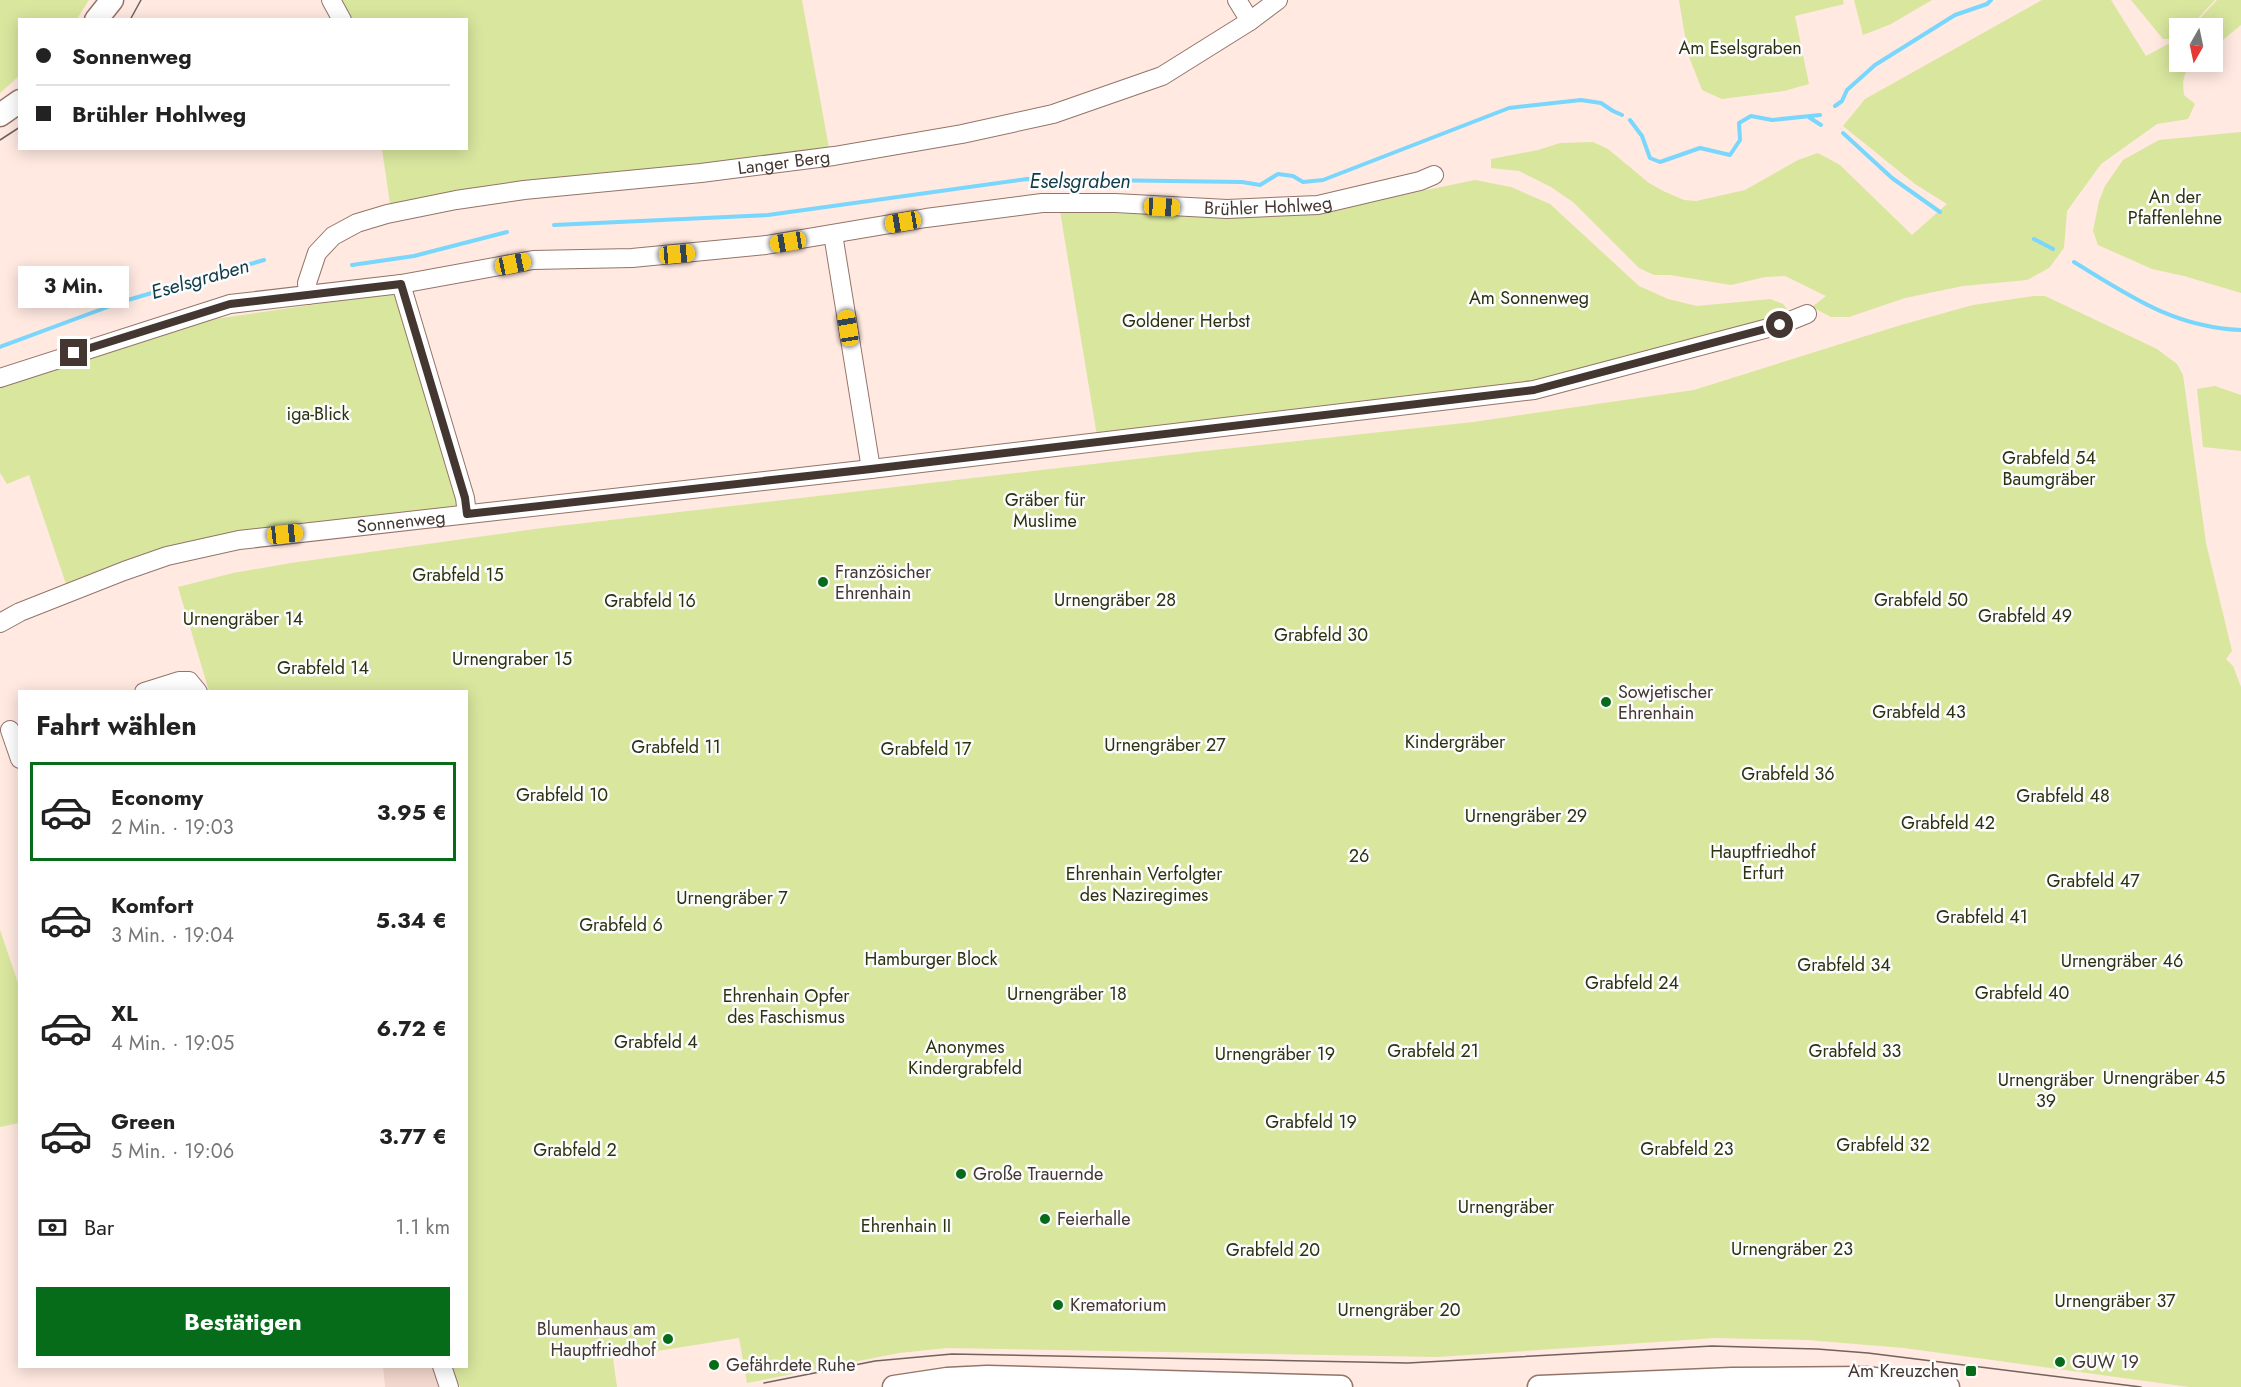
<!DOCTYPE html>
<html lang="de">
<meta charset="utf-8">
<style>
:root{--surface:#fff;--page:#f2f2f2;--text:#222;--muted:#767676;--line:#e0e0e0;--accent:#066c19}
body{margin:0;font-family:Jost,sans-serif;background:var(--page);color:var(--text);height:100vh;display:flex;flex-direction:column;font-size:22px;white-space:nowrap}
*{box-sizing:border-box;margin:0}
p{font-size:20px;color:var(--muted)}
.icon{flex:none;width:33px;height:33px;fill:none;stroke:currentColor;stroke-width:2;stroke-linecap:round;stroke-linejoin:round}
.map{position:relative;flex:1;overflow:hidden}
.sheet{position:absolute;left:18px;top:690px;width:450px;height:678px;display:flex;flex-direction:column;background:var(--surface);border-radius:0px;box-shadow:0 3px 15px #0003}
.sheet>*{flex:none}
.guide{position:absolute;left:18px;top:18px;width:450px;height:132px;border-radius:0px;box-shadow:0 3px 15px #0003;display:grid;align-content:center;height:132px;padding:0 18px;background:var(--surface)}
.needle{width:39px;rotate:189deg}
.fabs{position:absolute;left:2169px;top:18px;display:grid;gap:12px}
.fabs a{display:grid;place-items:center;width:54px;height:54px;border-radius:0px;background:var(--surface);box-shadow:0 3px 15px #0003;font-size:30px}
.end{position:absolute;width:27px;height:27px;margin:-14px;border:8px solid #443631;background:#fff;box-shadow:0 0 0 3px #fff}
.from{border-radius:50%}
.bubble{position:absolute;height:42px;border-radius:0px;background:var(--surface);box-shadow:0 3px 15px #0003;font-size:20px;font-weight:700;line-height:42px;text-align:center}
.car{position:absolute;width:18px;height:36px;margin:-18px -9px;border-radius:8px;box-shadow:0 0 4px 2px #0007;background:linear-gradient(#f5c518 24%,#345 0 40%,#f5c518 0 76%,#345 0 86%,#f5c518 0)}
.guide b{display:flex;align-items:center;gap:21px;height:57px;font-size:22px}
.guide b+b{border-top:2px solid var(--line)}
.guide i{width:15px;height:15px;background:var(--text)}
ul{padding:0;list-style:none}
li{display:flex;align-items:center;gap:18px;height:99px;margin:0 12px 9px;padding:0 6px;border:3px solid transparent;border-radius:0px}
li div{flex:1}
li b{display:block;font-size:22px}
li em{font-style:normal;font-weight:700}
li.active{border-color:var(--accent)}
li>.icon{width:54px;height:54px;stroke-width:1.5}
h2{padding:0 18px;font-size:27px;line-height:72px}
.pay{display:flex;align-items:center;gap:15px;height:66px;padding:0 18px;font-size:22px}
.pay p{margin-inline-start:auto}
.cta{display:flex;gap:12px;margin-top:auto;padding:12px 18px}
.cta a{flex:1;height:69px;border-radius:0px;background:var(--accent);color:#fff;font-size:24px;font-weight:700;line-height:69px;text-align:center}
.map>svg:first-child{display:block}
.built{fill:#f2d8ce}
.green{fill:#d9e69e}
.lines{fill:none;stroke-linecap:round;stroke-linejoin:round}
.stream{stroke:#79d6fc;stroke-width:4}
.minor-casing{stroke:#937469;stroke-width:20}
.major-casing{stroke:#937469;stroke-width:25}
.minor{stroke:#fff;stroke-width:18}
.major{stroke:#fff;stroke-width:22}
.tram{stroke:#72625c;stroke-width:1.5}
.route{stroke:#443631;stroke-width:8}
.poi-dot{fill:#066c19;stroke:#fcfcfc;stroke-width:2}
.labels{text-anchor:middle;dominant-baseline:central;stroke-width:5;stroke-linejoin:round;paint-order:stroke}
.park-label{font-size:18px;fill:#2c310f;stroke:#fcfcfc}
.street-label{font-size:18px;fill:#443631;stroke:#fcfcfc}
.poi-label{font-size:18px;fill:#443631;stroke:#fcfcfc;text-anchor:start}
.water-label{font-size:20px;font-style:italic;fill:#103a4a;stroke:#fcfcfc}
</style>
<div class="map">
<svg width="2241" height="1387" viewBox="0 0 2241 1387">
<rect width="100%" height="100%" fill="#ffe9e1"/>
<!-- built -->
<path class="built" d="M 383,1367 L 437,1367 L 444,1387 L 385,1387 Z"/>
<!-- green -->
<path class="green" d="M 0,0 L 89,0 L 77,19 L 20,20 L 19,76 L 0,93 Z
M 335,0 L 802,0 L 829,148 L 390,204 L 382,149 L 466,148 L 466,20 L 346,19 Z
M 1679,0 L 1843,0 L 1844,4 L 1795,16 L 1809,84 L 1784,91 L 1722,99 L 1702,90 L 1688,54 Z
M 1854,0 L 1932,0 L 1891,24 L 1863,35 Z
M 2042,0 L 2111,0 L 2146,56 L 2179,38 L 2180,62 L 2195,62 C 2183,71 2182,81 2184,95 L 2195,104 L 2188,119 L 2157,124 L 2101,164 L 2067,211 L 2064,248 L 2049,268 L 2027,280 L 1963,286 L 1905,298 L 1849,317 L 1831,317 L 1812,307 L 1826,296 L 1785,276 L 1765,277 L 1731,285 L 1670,275 L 1654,275 L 1639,268 L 1573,202 L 1551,187 L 1519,171 L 1491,168 L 1491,159 L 1538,150 L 1560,143 L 1593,142 L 1608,149 L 1649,183 L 1663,191 L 1684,200 L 1696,201 L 1745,190 L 1798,160 L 1818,153 L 1840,165 L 1912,235 L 1947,204 L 1915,184 L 1843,126 L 1865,99 Z
M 2131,0 L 2215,0 L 2189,28 L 2180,28 L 2179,36 L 2175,39 L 2163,39 Z
M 2217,0 L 2241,0 L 2241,25 L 2213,48 L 2212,28 L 2191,28 Z
M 2241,132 L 2241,293 L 2184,276 L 2152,269 L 2098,245 L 2093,231 L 2099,201 L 2105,186 L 2123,160 L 2159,140 Z
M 1475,180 L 1511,187 L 1550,204 L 1639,286 L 1668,299 L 1697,306 L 1770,299 L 1783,304 L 1789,312 L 1784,319 L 1532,384 L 1097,436 L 1060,211 L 1216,217 L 1378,200 Z
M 393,293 L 400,298 L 459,508 L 121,563 L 66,584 L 29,475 L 7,484 L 0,473 L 0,388 L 201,321 Z
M 2034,296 L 2045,296 L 2157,349 L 2177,364 L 2183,375 L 2206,543 L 2232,651 L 2226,659 L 2233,666 L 2241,687 L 2241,1387 L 2189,1387 L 1904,1348 L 1807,1340 L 1715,1338 L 1438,1357 L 947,1348 L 899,1353 L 747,1383 L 739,1338 L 613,1358 L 617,1387 L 460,1387 L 452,1367 L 466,1366 L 466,692 L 209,691 L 178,587 L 233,573 L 291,563 L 542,528 L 1196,452 L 1473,422 L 1694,390 L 1901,325 L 1973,305 Z
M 2215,386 L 2241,395 L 2241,451 L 2203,447 L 2197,389 Z
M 0,930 L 19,986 L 19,1123 L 0,1127 Z"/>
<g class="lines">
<!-- stream -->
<path class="stream" d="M 1835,106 L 1842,101 L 1847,90 L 1875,65 L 1955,15 L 1987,4 L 1991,0
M 1810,118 L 1821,125
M 1630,120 L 1642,136 L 1650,158 L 1660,162 L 1700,148 L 1730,155 L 1740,140 L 1739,123 L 1751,116 L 1772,120 L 1820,115
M 1843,133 L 1892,178 L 1940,212
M 554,225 L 768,215 L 1027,179 L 1242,182 L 1260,185 L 1278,174 L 1293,176 L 1303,182 L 1323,180 L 1509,108 L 1581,100 L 1601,103 L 1613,111 L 1622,115
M 2034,239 L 2053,249
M 2074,262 C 2130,296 2173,327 2241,330
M 352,265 L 414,256 L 507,232
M 0,347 L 121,302 L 264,260"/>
<defs>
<g id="minor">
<path d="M 331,0 L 342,20"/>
<path d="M 1237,0 L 1250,21"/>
<path d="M 833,234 L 871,469"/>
<path d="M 401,284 L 465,498 L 467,514"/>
<path id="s1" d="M 308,295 L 307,283 L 317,253 L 333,236 L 357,223 L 387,214 L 456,200 L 524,190 L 701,173 L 834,156 L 962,134 L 1053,114 L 1162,76 L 1250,21 L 1278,0"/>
<path id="s2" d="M 0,378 L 230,304 L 401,284 L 533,260 L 632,258 L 766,245 L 926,218 L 1042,203 L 1115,203 L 1227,209 L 1318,205 L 1420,181 L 1434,175"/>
<path id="s3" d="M 0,623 L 20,612 L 124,571 L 167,556 L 239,540 L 871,469 L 1534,390 L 1780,325 L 1807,314"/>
<path d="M 144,692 L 179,681 L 189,681 L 198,692"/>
<path d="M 10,730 L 20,759"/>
<path d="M 442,1366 L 449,1387"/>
</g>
<path id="major" d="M 96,20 L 112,0
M 0,115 L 20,101
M 894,1387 L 947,1379 L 987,1377 L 1341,1387
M 1539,1387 L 1732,1379 L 1865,1378 L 1948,1387"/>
</defs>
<!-- minor casing -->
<use href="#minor" class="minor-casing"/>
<!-- major casing -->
<use href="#major" class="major-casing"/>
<!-- minor -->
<use href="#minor" class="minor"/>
<!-- major -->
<use href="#major" class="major"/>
<!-- tram -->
<path class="tram" d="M 130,20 L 141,0
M 0,140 L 20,127
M 764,1383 L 875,1361 L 952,1354 L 1408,1363 L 1712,1346 L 1817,1349 L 1868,1353 L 2141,1387"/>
</g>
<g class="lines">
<!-- route -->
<path class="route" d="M 74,353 L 230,304 L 401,284 L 465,498 L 467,514 L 871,469 L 1534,390 L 1780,325"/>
</g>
<!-- markers -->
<g class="poi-dot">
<circle cx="823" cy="582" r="6"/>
<circle cx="1606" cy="702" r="6"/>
<circle cx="961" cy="1174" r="6"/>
<circle cx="1045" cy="1219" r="6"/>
<circle cx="1058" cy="1305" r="6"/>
<circle cx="668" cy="1339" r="6"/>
<circle cx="2060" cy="1362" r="6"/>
<circle cx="714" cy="1365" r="6"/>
<rect x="1965" y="1365" width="12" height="12" rx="3"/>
</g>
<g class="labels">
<!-- park labels -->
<g class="park-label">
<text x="1740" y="48">Am Eselsgraben</text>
<text x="2175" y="197">An der<tspan x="2175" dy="21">Pfaffenlehne</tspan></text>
<text x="1529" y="298">Am Sonnenweg</text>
<text x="1186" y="321">Goldener Herbst</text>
<text x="318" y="414">iga-Blick</text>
<text x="2049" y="458">Grabfeld 54<tspan x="2049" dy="21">Baumgräber</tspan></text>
<text x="1045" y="500">Gräber für<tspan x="1045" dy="21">Muslime</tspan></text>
<text x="458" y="575">Grabfeld 15</text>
<text x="1115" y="600">Urnengräber 28</text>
<text x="1921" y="600">Grabfeld 50</text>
<text x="650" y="601">Grabfeld 16</text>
<text x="2025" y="616">Grabfeld 49</text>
<text x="243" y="619">Urnengräber 14</text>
<text x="1321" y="635">Grabfeld 30</text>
<text x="512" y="659">Urnengraber 15</text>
<text x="323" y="668">Grabfeld 14</text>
<text x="1919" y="712">Grabfeld 43</text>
<text x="1455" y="742">Kindergräber</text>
<text x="1165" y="745">Urnengräber 27</text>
<text x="676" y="747">Grabfeld 11</text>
<text x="926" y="749">Grabfeld 17</text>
<text x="1788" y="774">Grabfeld 36</text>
<text x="562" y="795">Grabfeld 10</text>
<text x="2063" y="796">Grabfeld 48</text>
<text x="1526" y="816">Urnengräber 29</text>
<text x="1948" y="823">Grabfeld 42</text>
<text x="1763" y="852">Hauptfriedhof<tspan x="1763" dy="21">Erfurt</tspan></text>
<text x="1359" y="856">26</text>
<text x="1144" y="874">Ehrenhain Verfolgter<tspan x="1144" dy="21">des Naziregimes</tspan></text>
<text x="2093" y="881">Grabfeld 47</text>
<text x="732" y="898">Urnengräber 7</text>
<text x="1982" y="917">Grabfeld 41</text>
<text x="621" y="925">Grabfeld 6</text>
<text x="931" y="959">Hamburger Block</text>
<text x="2122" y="961">Urnengräber 46</text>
<text x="1844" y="965">Grabfeld 34</text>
<text x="1632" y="983">Grabfeld 24</text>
<text x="2022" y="993">Grabfeld 40</text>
<text x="1067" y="994">Urnengräber 18</text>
<text x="786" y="996">Ehrenhain Opfer<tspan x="786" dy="21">des Faschismus</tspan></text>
<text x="656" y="1042">Grabfeld 4</text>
<text x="965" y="1047">Anonymes<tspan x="965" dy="21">Kindergrabfeld</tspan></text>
<text x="1433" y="1051">Grabfeld 21</text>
<text x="1855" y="1051">Grabfeld 33</text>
<text x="1275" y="1054">Urnengräber 19</text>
<text x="2164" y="1078">Urnengräber 45</text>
<text x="2046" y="1080">Urnengräber<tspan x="2046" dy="21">39</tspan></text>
<text x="1311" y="1122">Grabfeld 19</text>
<text x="1883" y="1145">Grabfeld 32</text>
<text x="1687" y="1149">Grabfeld 23</text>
<text x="575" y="1150">Grabfeld 2</text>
<text x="1506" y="1207">Urnengräber</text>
<text x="906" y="1226">Ehrenhain II</text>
<text x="1792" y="1249">Urnengräber 23</text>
<text x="1273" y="1250">Grabfeld 20</text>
<text x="2115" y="1301">Urnengräber 37</text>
<text x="1399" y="1310">Urnengräber 20</text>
</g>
<!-- street labels -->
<g class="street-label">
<text stroke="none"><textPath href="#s1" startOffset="526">Langer Berg</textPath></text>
<text stroke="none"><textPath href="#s2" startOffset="1287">Brühler Hohlweg</textPath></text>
<text stroke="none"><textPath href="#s3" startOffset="417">Sonnenweg</textPath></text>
</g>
<!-- poi labels -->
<g class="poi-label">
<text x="835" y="572">Französicher<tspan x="835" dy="21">Ehrenhain</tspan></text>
<text x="1618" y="692">Sowjetischer<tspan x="1618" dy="21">Ehrenhain</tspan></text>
<text x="973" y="1174">Große Trauernde</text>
<text x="1057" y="1219">Feierhalle</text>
<text x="1070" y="1305">Krematorium</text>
<text x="656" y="1329" text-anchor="end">Blumenhaus am<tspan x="656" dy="21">Hauptfriedhof</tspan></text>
<text x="2072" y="1362">GUW 19</text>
<text x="726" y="1365">Gefährdete Ruhe</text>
<text x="1959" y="1371" text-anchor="end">Am Kreuzchen</text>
</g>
<!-- water labels -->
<g class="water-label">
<text x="1080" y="181">Eselsgraben</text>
<text transform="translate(200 279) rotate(-16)">Eselsgraben</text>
</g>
</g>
</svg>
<div class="fabs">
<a><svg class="needle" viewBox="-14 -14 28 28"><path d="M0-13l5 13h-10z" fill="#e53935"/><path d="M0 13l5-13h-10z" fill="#767676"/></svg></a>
</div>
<i class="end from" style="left:1780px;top:325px"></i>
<i class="end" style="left:74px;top:353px"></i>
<div class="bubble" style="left:18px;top:266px;width:111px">3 Min.</div>
<i class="car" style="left:1162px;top:207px;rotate:93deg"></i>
<i class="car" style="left:903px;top:222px;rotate:260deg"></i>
<i class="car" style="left:788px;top:242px;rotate:261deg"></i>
<i class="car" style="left:677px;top:254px;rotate:85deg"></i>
<i class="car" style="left:513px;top:264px;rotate:78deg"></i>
<i class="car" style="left:848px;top:328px;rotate:351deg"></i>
<i class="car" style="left:285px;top:534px;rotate:84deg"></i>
<div class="guide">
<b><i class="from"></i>Sonnenweg</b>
<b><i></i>Brühler Hohlweg</b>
</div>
<section class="sheet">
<h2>Fahrt wählen</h2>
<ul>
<li class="active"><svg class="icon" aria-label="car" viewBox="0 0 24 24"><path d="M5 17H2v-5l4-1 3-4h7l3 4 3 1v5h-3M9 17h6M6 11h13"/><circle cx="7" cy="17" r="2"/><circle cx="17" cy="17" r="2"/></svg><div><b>Economy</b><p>2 Min. · 19:03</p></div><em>3.95 €</em></li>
<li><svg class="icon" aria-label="car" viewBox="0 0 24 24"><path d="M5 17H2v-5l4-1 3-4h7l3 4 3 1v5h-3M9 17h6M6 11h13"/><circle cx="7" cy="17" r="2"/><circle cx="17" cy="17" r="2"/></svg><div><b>Komfort</b><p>3 Min. · 19:04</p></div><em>5.34 €</em></li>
<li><svg class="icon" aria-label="car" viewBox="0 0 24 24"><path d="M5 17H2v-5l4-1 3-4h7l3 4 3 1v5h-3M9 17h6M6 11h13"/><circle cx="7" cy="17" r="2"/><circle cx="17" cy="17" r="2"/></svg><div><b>XL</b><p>4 Min. · 19:05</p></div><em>6.72 €</em></li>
<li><svg class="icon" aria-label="car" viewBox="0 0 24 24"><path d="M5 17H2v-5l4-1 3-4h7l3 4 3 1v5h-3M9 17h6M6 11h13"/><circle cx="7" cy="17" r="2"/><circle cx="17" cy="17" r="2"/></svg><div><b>Green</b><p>5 Min. · 19:06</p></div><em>3.77 €</em></li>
</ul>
<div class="pay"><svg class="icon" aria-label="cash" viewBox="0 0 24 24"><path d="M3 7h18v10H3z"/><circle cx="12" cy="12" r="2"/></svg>Bar<p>1.1 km</p></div>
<div class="cta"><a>Bestätigen</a></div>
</section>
</div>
